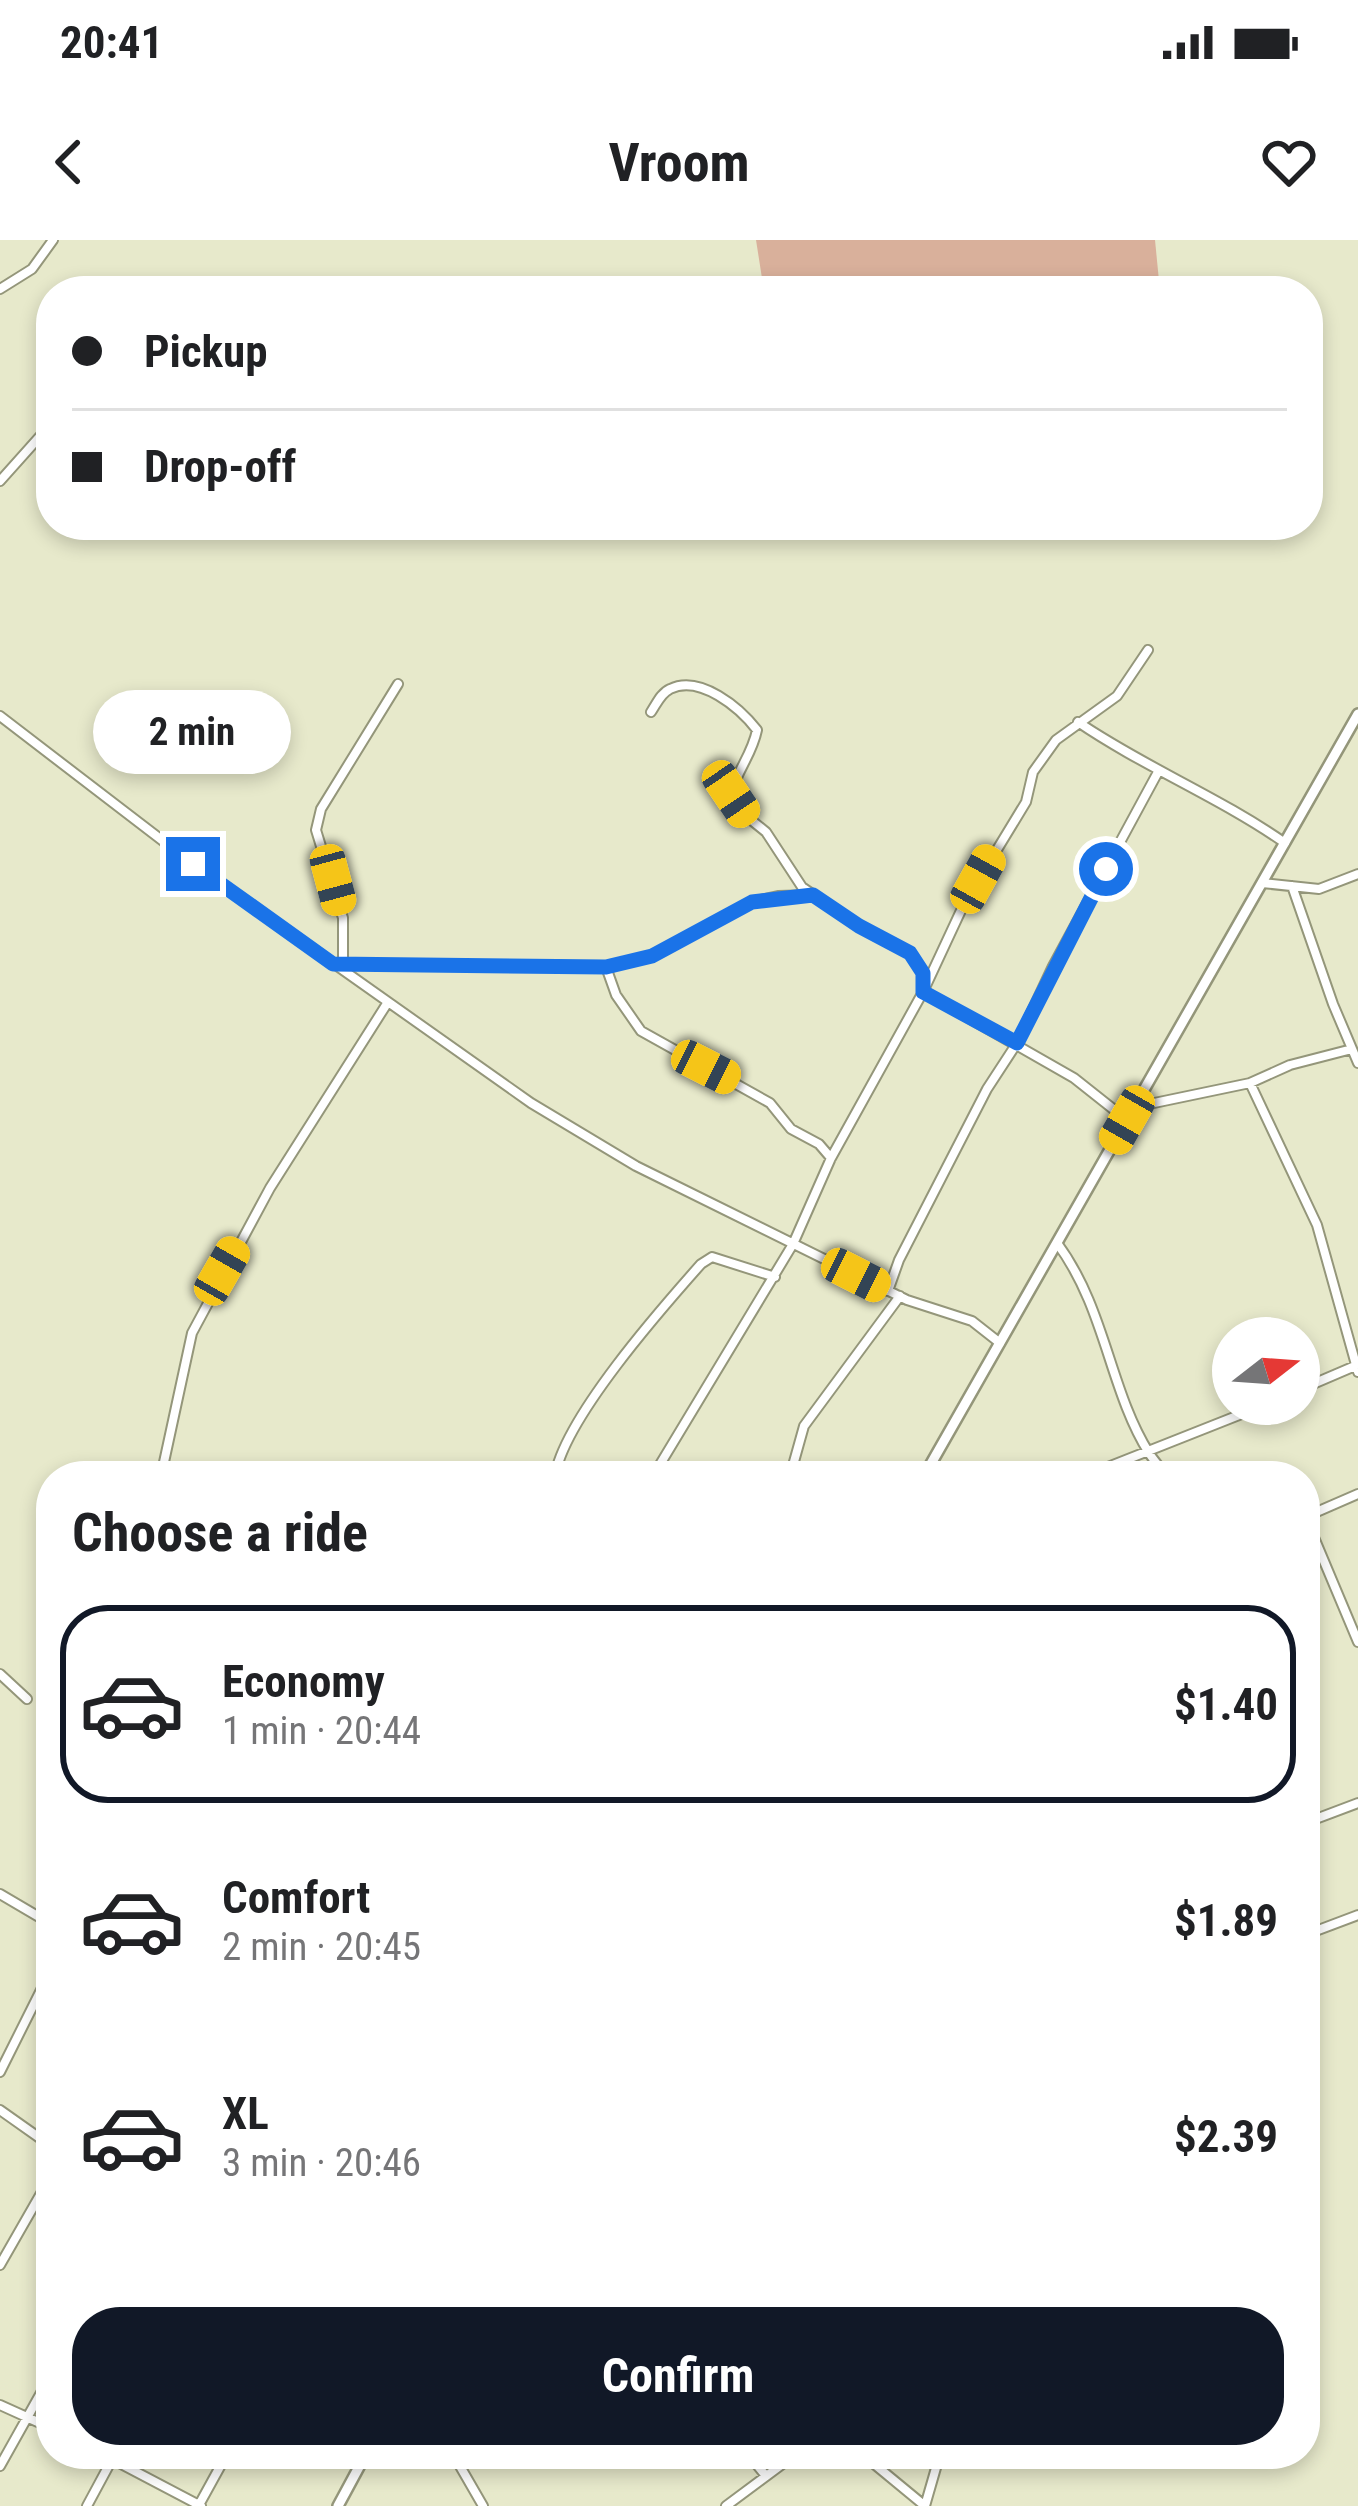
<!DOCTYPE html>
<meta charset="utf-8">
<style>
:root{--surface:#fff;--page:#f6f6f6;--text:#202124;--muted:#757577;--line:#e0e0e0;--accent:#111827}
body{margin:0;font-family:"Roboto Condensed",sans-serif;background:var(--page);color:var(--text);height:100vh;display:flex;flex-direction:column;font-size:45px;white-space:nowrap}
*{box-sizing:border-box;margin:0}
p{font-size:39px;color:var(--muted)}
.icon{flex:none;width:66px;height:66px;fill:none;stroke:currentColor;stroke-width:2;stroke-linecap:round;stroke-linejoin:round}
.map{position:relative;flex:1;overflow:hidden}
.details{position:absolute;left:36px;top:1221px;width:1284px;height:1008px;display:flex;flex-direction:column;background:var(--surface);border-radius:48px;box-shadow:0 6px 18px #0003}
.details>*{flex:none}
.banner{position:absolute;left:36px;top:36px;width:1287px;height:264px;border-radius:48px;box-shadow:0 6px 18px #0003;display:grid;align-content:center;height:264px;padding:0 36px;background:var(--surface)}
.needle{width:78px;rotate:73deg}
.tools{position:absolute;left:1212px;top:1077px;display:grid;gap:24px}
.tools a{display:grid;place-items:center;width:108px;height:108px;border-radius:50%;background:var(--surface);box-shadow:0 6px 18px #0003;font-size:60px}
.end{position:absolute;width:54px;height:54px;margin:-27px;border:15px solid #1a73e8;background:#fff;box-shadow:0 0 0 6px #fff}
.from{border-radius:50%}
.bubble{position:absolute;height:84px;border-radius:42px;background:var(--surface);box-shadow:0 6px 18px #0003;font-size:39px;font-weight:700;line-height:84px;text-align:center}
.car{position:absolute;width:36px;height:72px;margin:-36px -18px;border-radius:15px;box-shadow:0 0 9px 3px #0007;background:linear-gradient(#f5c518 24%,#345 0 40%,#f5c518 0 76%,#345 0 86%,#f5c518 0)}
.banner b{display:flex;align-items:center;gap:42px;height:114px;font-size:45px}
.banner b+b{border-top:3px solid var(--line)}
.banner i{width:30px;height:30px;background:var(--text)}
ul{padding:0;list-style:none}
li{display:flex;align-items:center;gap:36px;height:198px;margin:0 24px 18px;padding:0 12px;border:6px solid transparent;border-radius:48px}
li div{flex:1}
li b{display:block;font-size:45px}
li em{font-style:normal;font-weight:700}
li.selected{border-color:var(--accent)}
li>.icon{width:108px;height:108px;stroke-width:1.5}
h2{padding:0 36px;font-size:54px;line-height:144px}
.cta{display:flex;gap:24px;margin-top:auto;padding:24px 36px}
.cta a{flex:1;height:138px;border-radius:48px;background:var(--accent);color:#fff;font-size:48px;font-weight:700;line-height:138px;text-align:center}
.status{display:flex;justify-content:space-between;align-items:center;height:84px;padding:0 60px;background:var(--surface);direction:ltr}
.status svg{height:33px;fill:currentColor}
header{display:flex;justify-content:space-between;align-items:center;height:156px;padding:0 36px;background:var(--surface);font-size:54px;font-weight:700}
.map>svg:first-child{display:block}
.green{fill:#d9b09b}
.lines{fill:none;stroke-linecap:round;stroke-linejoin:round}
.minor-casing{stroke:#94967a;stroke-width:12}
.tertiary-casing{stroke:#94967a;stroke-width:14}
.minor{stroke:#fff;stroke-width:8}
.tertiary{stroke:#fff;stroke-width:9}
.route{stroke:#1a73e8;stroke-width:15}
</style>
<div class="status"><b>20:41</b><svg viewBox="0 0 49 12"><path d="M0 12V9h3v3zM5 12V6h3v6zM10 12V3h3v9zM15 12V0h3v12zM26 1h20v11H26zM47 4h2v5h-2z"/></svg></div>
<header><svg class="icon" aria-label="back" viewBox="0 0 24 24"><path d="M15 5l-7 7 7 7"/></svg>Vroom<svg class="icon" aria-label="heart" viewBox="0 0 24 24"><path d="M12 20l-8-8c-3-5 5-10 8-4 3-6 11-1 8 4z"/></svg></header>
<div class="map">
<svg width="1358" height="2266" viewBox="0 0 1358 2266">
<rect width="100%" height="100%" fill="#e7e9cb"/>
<!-- green -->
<path class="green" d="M 756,0 L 1155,0 L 1160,51 L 764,51 Z"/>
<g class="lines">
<defs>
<path id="minor" d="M 0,49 L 32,29 L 53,0
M 0,241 L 51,184
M 651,472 C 657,463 661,453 670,449 C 700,434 740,468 757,490 C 752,515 737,530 731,554 L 745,575 L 766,592 L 802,647 L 859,686 L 910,713 L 923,733 L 923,752 L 1074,838 L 1127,880
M 0,476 L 193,624 L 531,863 L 636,926 L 907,1060 L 972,1081 L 1000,1103
M 1078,482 C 1144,527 1219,557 1285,603
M 1262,643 L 1319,649 L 1358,634
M 1292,646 L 1333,764 L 1358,823
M 335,724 L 606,727 L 652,716 L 752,662 L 778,656 L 813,655
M 343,724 L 343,678 L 316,590 L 321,569 L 398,444
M 606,727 L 616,755 L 641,791 L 770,863 L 791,889 L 819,904 L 831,918
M 1250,843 L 1317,985 L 1358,1132
M 1135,867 L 1250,843 L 1290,825 L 1352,809
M 1057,1003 C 1106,1069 1109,1149 1149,1213 C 1154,1221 1161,1228 1166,1236
M 888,1051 L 899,1020 L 987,849 L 1017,803 L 1053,726 L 1158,532
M 1299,1150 L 1355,1126
M 161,1236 L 192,1093 L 270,948 L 388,762
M 555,1236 C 564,1179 661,1069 701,1024 L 712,1017 L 775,1037
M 653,1236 L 793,1004 L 831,918 L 923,752 L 964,664 L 1026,562 L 1033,532 L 1056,500 L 1117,456 L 1148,410
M 790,1236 L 804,1186 L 900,1056
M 1085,1236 L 1267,1164
M 1305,1276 L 1358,1402
M 1305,1277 L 1358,1254
M 0,1434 L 27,1459
M 1305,1583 L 1358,1563
M 0,1654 L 51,1684
M 1305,1695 L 1358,1675
M 0,1832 L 51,1730
M 0,1870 L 51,1906
M 0,2025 L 51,1936
M 0,2165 L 51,2188
M 102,2214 L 201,2266
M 453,2214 L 483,2266
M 748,2214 L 766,2236
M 862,2214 L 925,2266
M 0,2226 L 51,2135
M 199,2265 L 227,2214
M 87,2266 L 115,2214
M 726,2266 L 796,2214
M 925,2266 L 940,2214"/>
<path id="tertiary" d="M 924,1236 L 1358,474
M 338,2266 L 366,2214"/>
</defs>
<!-- minor casing -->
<use href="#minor" class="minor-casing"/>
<!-- tertiary casing -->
<use href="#tertiary" class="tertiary-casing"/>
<!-- minor -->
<use href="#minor" class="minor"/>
<!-- tertiary -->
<use href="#tertiary" class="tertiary"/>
</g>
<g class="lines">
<!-- route -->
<path class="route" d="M 193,624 L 333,724 L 606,727 L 652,716 L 752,662 L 813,655 L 859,686 L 910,713 L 923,733 L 923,752 L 1017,803 L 1106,629"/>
</g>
</svg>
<div class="tools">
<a><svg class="needle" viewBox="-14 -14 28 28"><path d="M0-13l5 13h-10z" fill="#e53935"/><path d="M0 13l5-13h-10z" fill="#757577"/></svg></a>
</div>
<i class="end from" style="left:1106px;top:629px"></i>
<i class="end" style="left:193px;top:624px"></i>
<div class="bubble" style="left:93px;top:450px;width:198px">2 min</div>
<i class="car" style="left:731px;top:554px;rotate:146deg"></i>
<i class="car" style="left:978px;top:639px;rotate:29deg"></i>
<i class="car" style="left:333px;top:640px;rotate:165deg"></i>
<i class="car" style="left:706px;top:827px;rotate:117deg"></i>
<i class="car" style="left:1127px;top:880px;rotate:210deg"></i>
<i class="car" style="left:222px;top:1031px;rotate:30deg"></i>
<i class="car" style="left:856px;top:1035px;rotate:117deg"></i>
<div class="banner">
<b><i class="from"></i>Pickup</b>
<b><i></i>Drop-off</b>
</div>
<section class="details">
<h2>Choose a ride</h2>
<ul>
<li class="selected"><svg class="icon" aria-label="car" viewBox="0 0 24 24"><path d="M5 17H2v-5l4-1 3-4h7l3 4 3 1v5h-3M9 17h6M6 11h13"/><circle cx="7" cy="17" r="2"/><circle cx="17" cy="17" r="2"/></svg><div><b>Economy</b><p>1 min · 20:44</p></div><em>$1.40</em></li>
<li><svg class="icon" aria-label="car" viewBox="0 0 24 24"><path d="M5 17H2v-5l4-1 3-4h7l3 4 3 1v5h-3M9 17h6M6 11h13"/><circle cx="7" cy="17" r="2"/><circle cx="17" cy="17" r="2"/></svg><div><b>Comfort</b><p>2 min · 20:45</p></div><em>$1.89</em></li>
<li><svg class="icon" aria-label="car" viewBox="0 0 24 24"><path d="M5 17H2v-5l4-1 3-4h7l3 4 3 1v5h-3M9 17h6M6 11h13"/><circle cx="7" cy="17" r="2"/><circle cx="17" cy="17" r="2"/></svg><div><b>XL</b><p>3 min · 20:46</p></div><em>$2.39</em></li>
</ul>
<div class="cta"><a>Confirm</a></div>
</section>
</div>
